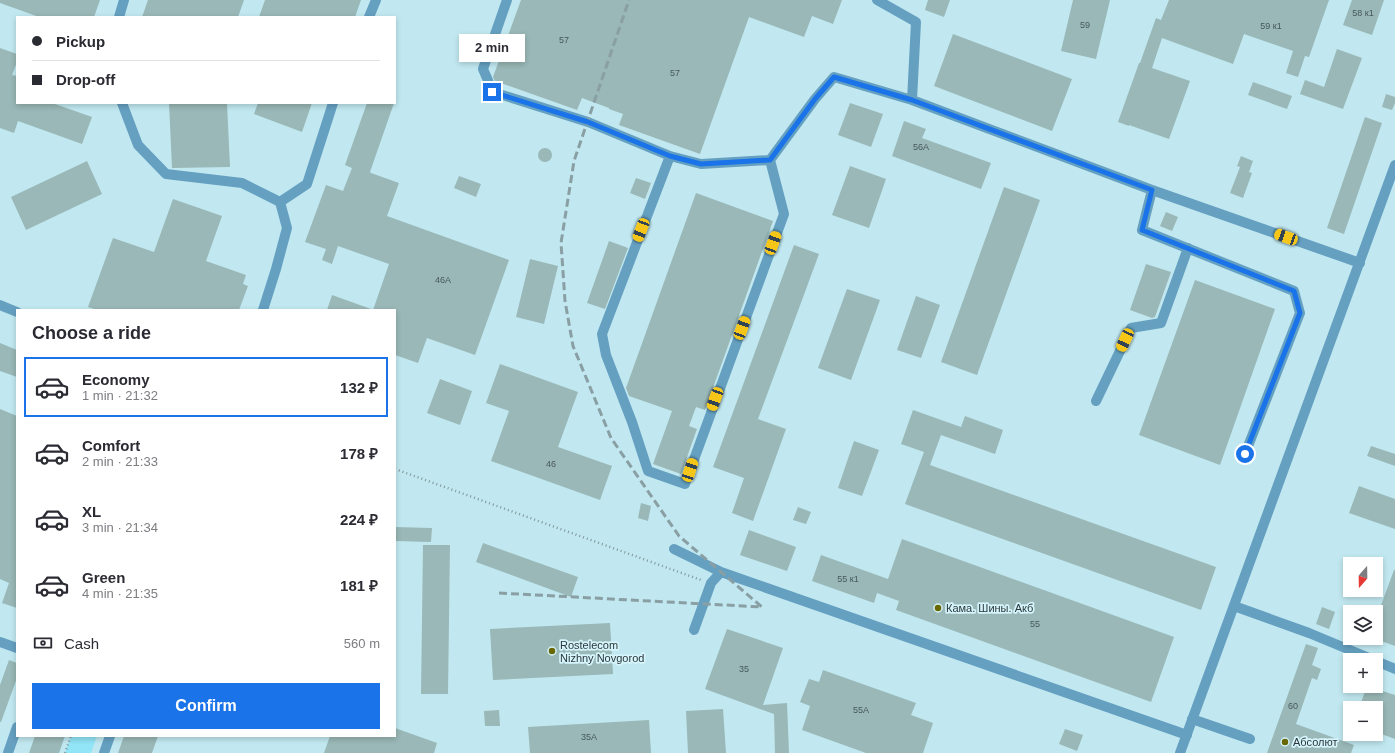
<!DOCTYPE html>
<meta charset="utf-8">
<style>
:root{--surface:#fff;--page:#f2f2f3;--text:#2b2b33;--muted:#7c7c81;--line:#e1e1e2;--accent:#1a73e8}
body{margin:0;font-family:Helvetica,sans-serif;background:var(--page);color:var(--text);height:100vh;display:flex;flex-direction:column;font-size:15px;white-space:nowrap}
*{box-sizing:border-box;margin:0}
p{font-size:13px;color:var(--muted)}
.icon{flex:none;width:22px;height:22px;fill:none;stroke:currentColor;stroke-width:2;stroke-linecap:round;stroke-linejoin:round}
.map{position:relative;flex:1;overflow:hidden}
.sheet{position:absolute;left:16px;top:309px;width:380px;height:428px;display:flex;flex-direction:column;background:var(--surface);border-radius:0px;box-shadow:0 2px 6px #0003}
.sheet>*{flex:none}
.banner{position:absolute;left:16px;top:16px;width:380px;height:88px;border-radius:0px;box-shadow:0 2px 6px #0003;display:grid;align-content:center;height:88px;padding:0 16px;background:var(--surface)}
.needle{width:26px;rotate:200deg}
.controls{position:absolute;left:1343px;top:557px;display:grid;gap:8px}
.controls a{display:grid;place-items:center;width:40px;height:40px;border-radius:0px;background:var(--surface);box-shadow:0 2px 6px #0003;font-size:20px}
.end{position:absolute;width:18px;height:18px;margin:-9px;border:5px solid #1a73e8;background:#fff;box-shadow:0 0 0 2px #fff}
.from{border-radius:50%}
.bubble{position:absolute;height:28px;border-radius:0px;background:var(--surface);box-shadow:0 2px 6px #0003;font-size:13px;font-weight:700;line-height:28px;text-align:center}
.car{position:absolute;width:12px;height:24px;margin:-12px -6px;border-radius:5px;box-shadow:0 0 3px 1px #0007;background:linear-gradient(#f5c518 24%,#345 0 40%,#f5c518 0 76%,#345 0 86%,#f5c518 0)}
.banner b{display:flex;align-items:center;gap:14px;height:38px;font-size:15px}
.banner b+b{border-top:1px solid var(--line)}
.banner i{width:10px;height:10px;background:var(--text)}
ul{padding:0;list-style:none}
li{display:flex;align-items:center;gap:12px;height:60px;margin:0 8px 6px;padding:0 8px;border:2px solid transparent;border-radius:0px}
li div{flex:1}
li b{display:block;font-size:15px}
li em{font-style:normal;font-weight:700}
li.current{border-color:var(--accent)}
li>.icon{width:36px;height:36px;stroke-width:1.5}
h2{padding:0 16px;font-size:18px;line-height:48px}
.pay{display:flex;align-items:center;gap:10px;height:44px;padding:0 16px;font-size:15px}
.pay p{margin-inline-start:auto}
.action{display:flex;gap:8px;margin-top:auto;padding:8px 16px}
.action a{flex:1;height:46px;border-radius:0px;background:var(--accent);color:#fff;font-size:16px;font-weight:700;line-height:46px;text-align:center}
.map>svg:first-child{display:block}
.built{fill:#c1e8f0;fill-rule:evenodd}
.green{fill:#92e4f7}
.building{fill:#99b8b7}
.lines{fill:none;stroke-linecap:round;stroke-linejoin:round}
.path{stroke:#80969b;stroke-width:2.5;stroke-dasharray:1 3;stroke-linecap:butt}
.minor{stroke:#65a0c1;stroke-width:10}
.rail{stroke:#899fa4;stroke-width:3;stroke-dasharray:8 4;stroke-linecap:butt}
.route{stroke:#1a73e8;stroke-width:5}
.poi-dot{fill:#696701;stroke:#d5f4fb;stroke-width:1.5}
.labels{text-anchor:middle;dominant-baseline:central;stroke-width:3.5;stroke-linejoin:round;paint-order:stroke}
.number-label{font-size:9px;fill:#47585a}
.poi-label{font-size:11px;fill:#2c383b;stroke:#d5f4fb;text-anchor:start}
</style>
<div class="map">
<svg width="1395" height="753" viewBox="0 0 1395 753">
<rect width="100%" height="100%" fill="#d5f4fb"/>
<!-- built -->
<path class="built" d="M 0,0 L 1395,0 L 1395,753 L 0,753 ZM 17,17 L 395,17 L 395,103 L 17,103 ZM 17,310 L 395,310 L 395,736 L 17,736 ZM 1350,564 L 1376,564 L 1376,590 L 1350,590 ZM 1350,612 L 1376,612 L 1376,638 L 1350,638 ZM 1350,660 L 1376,660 L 1376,686 L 1350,686 ZM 1350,708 L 1376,708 L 1376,734 L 1350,734 Z"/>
<!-- green -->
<path class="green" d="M 71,736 L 97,736 L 91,753 L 65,753 Z"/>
<!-- building -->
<path class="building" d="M 0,0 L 100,0 L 94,17 L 39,17 L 0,3 Z
M 148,0 L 244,0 L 238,17 L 142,17 Z
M 265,0 L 361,0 L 355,17 L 259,17 Z
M 521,0 L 842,0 L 833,24 L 812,16 L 804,37 L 749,17 L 700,154 L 619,125 L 623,114 L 609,109 L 609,108 L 582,98 L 577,110 L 495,81 L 493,77 Z
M 928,0 L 950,0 L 944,17 L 925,10 Z
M 1073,0 L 1110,0 L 1096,59 L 1061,51 Z
M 1169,0 L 1329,0 L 1309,57 L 1305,56 L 1298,77 L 1286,73 L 1293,51 L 1244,34 L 1233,64 L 1162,38 L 1152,68 L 1190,81 L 1169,139 L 1129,125 L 1129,126 L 1118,122 L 1139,63 L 1140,63 L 1156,18 L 1161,20 Z
M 1352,0 L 1384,0 L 1372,35 L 1343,25 Z
M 953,34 L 1072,79 L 1052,131 L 934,86 Z
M 0,48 L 17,54 L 17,62 L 12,75 L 17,76 L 17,103 L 52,103 L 92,117 L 82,144 L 18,121 L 14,133 L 0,128 Z
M 1337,49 L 1362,58 L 1343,109 L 1300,94 L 1305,80 L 1324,87 Z
M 1253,82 L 1292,96 L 1287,109 L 1248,95 Z
M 1386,94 L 1395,97 L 1395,103 L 1392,110 L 1382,107 Z
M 169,103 L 227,103 L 230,167 L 172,168 Z
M 258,103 L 312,103 L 302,132 L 254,114 Z
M 367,103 L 394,103 L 370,172 L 371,173 L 399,183 L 387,216 L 509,260 L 475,355 L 427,338 L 418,363 L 395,355 L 395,310 L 373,310 L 389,264 L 338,246 L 332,264 L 322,260 L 326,249 L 305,242 L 326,185 L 343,191 L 352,168 L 345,165 Z
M 850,103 L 883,114 L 871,147 L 838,135 Z
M 1365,117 L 1382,123 L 1344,234 L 1327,228 Z
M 904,121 L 926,129 L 922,138 L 991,163 L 981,189 L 892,156 Z
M538 155a7 7 0 1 1 14 0a7 7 0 1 1-14 0Z
M 1241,156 L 1253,161 L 1249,172 L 1252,173 L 1243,198 L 1230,193 L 1240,167 L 1237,166 Z
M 87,161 L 102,194 L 26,230 L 11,197 Z
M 850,166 L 886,179 L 869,228 L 832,215 Z
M 459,176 L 481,184 L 476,197 L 454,188 Z
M 636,178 L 651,183 L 645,199 L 630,193 Z
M 1004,187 L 1040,200 L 977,375 L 941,362 Z
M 696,193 L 773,221 L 705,410 L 696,407 L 689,426 L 697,429 L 681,474 L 653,464 L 672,411 L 629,396 L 626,388 Z
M 173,199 L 222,216 L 206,261 L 246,275 L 243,284 L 248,286 L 239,310 L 97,310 L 88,307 L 113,238 L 154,252 Z
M 1166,212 L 1178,217 L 1172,231 L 1160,226 Z
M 609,241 L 628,248 L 605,309 L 587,303 Z
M 794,245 L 819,254 L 758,419 L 786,429 L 753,521 L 732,513 L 744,478 L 713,467 Z
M 530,259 L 558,266 L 544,324 L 516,317 Z
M 1146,264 L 1171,272 L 1155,317 L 1152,318 L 1130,310 Z
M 1195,280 L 1275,309 L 1220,465 L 1139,435 Z
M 847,289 L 880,300 L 851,380 L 818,368 Z
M 332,295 L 371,309 L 370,310 L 327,310 Z
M 916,296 L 940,305 L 921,358 L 897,350 Z
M 0,343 L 17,350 L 17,377 L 0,371 Z
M 500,364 L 578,392 L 558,447 L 612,466 L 600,500 L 491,461 L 509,411 L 486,403 Z
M 440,379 L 472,391 L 460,425 L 427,413 Z
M 0,409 L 17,416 L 17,608 L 2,603 L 9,583 L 0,579 Z
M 913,410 L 961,427 L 965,416 L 1003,430 L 995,454 L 941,435 L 930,465 L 1216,567 L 1201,610 L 905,504 L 924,452 L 901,444 Z
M 854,441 L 879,450 L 862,496 L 838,488 Z
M 1371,446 L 1395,454 L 1395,466 L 1367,456 Z
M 1359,486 L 1395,499 L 1395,529 L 1349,513 Z
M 641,503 L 651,506 L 648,521 L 638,518 Z
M 798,507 L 811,512 L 806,524 L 793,520 Z
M 395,527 L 432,528 L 431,542 L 395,541 Z
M 749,530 L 796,547 L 787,571 L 740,555 Z
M 902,539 L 1174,637 L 1151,702 L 896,610 L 899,601 L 877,593 L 874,603 L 812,581 L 821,555 L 888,579 Z
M 483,543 L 578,577 L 571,597 L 476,562 Z
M 423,545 L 450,545 L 448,694 L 421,694 Z
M 1394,570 L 1395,570 L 1395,646 L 1376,639 L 1376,619 Z
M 1322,607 L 1335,612 L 1329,629 L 1316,624 Z
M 610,623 L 613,674 L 493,680 L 490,629 Z
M 727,629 L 783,648 L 763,705 L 787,703 L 789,753 L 775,753 L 774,714 L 705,689 Z
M 1306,644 L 1318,648 L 1312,665 L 1321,669 L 1317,680 L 1312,678 L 1296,724 L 1354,745 L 1351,753 L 1267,753 Z
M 9,660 L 17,663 L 17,678 L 1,722 L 0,722 L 0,685 Z
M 823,670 L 916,703 L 911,715 L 933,723 L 923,753 L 866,753 L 802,730 L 810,706 L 800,702 L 809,679 L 819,682 Z
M 1367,686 L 1395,695 L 1395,739 L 1376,732 L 1376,708 L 1359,708 Z
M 723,709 L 726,753 L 688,753 L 686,711 Z
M 499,710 L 500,726 L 485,726 L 484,711 Z
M 649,720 L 651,753 L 530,753 L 528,727 Z
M 395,728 L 437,743 L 434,753 L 324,753 L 330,736 L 395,736 Z
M 1065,729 L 1083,735 L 1077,751 L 1059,744 Z
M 35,736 L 65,736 L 59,753 L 29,753 Z
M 124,736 L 158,736 L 152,753 L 118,753 Z"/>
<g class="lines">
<!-- path -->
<path class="path" d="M 395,469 L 701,580
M 65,753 L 71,736"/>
<!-- minor -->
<path class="minor" d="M 507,0 L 483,69 L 493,92 L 588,122 L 670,156 L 701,164 L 770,160 L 815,99 L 834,77 L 912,100 L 1152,190 L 1360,263
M 877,0 L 916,22 L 912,100
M 119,17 L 124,0
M 369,17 L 376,0
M 122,103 L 138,145 L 166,174 L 242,183 L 280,202 L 287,228 L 276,269 L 263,310
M 670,156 L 602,334 L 606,355 L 632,422 L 648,471 L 685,484 L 784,214 L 770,160
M 1152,190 L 1142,230 L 1294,291 L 1300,313 L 1245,454
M 280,202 L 307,184 L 333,103
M 0,305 L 17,312
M 1096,401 L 1131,328 L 1161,323 L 1188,248
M 674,549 L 721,572 L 1187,735
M 1234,606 L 1309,633 L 1374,660
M 694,630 L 711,583 L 721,572
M 0,642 L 17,648
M 1376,661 L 1395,669
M 1192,719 L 1250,739
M 8,753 L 17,727
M 104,753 L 110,736
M 1180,753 L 1395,165"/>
<!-- rail -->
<path class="rail" d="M 499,593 L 762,607 L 679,536 L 611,438 L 573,346 L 565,301 L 561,243 L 574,161 L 629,0"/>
</g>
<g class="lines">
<!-- route -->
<path class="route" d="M 492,92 L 588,122 L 670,156 L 701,164 L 770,160 L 815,99 L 834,77 L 912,100 L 1152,190 L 1142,230 L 1294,291 L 1300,313 L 1245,454"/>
</g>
<!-- markers -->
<g class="poi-dot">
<circle cx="938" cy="608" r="4"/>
<circle cx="552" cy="651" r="4"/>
<circle cx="1285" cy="742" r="4"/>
</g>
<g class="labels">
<!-- number labels -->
<g class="number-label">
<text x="1363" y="13">58 к1</text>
<text x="1085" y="25">59</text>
<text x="1271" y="26">59 к1</text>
<text x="564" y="40">57</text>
<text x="675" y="73">57</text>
<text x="921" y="147">56А</text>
<text x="443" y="280">46А</text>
<text x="551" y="464">46</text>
<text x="848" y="579">55 к1</text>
<text x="1035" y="624">55</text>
<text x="744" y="669">35</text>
<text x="1293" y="706">60</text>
<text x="861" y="710">55А</text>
<text x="589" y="737">35А</text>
</g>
<!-- poi labels -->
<g class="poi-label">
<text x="946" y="608">Кама. Шины. Акб</text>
<text x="560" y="645">Rostelecom<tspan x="560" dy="13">Nizhny Novgorod</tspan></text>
<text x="1293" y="742">Абсолют</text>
</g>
</g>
</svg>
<div class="controls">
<a><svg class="needle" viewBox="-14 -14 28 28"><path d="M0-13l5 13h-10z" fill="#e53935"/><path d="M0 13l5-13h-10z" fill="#7c7c81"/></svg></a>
<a><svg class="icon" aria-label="layers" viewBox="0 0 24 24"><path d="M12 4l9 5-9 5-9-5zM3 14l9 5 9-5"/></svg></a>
<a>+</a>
<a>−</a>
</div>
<i class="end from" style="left:1245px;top:454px"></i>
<i class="end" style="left:492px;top:92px"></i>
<div class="bubble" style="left:459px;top:34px;width:66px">2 min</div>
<i class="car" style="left:641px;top:230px;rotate:201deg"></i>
<i class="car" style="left:1286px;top:237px;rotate:290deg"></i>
<i class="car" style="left:773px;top:243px;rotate:20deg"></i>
<i class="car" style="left:742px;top:328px;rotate:20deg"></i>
<i class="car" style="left:1125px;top:340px;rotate:205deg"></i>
<i class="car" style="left:715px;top:399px;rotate:200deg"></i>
<i class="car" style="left:690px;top:470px;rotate:18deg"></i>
<div class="banner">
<b><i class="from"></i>Pickup</b>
<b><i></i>Drop-off</b>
</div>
<section class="sheet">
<h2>Choose a ride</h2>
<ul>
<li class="current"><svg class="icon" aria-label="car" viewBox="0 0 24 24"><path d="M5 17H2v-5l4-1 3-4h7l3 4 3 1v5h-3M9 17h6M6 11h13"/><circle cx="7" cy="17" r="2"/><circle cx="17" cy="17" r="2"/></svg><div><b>Economy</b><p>1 min · 21:32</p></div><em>132 ₽</em></li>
<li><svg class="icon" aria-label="car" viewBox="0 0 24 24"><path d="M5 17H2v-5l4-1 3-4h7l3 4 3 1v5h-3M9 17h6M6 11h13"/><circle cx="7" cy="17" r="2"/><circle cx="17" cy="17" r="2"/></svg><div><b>Comfort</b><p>2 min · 21:33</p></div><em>178 ₽</em></li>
<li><svg class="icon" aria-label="car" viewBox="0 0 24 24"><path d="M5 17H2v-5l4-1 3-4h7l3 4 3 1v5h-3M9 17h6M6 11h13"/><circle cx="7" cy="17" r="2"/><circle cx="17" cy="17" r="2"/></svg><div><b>XL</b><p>3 min · 21:34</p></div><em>224 ₽</em></li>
<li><svg class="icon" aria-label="car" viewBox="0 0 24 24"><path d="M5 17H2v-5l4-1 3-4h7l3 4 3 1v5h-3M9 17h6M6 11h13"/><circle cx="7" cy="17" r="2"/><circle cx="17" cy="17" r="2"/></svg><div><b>Green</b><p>4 min · 21:35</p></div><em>181 ₽</em></li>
</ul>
<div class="pay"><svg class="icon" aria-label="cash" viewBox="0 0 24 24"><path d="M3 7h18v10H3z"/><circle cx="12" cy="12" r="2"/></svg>Cash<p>560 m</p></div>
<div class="action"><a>Confirm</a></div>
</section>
</div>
